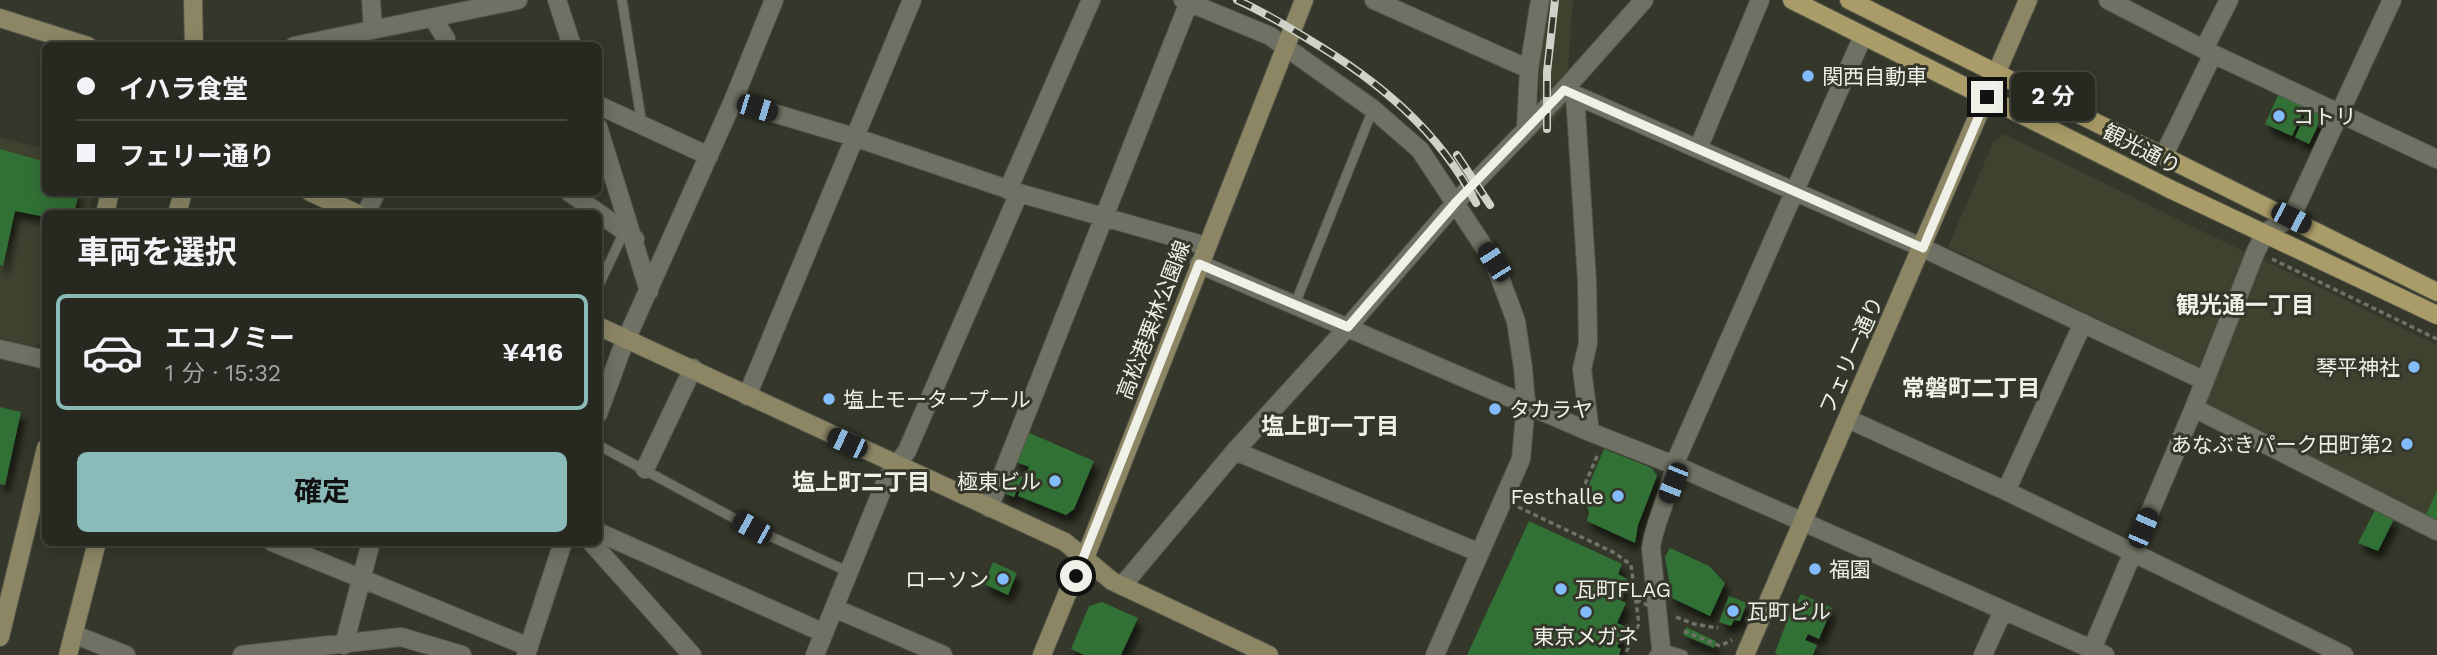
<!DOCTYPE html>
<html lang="ja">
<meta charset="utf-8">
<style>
:root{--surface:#272920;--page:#33352d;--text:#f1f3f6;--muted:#a4a6a5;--line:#43453e;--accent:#8bbbb9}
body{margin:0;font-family:"Work Sans","Noto Sans JP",sans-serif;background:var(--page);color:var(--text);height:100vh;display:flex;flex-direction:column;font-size:26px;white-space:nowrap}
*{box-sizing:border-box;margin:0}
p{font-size:23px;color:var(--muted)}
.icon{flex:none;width:38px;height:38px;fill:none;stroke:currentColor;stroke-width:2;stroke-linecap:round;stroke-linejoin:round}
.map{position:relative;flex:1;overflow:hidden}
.details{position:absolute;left:42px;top:210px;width:560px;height:336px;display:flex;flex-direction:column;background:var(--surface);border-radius:10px;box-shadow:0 4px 18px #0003,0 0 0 2px var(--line)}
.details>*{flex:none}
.banner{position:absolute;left:42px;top:42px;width:560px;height:154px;border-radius:10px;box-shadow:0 4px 18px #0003,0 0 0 2px var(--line);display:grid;align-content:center;height:154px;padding:0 35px;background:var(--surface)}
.end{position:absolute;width:32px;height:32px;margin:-16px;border:9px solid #eff1e9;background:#111;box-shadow:0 0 0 4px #111}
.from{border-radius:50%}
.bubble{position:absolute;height:49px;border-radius:10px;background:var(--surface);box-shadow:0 4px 18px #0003,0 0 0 2px var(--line);font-size:23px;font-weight:700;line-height:49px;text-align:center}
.car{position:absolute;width:21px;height:42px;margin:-21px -10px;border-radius:9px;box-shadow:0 0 5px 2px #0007;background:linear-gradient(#222 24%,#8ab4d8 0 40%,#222 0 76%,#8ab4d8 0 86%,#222 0)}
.banner b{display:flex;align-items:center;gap:24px;height:66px;font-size:26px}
.banner b+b{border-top:2px solid var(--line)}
.banner i{width:18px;height:18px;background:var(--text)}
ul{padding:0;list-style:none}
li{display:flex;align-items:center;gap:21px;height:116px;margin:0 14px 10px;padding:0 21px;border:4px solid var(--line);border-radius:10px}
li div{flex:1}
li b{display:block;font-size:26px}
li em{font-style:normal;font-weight:700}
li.active{border-color:var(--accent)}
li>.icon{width:63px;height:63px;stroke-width:1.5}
h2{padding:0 35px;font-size:32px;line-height:84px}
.button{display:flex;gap:14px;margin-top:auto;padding:14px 35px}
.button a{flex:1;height:80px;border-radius:10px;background:var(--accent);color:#111;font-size:28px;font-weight:700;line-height:80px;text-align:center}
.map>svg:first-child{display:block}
.built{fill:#3e422f}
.building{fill:#307134;filter:url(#shadow)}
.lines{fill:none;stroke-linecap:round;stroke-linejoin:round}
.lane-casing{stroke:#53554a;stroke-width:11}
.street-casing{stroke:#53554a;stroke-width:20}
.secondary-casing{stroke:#53554a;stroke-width:20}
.primary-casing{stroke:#53554a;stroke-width:20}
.path{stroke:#707267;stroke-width:3.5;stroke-dasharray:5 3.5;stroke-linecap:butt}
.lane{stroke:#6e7163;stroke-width:9}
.street{stroke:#6e7163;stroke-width:18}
.secondary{stroke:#8c8665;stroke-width:18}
.primary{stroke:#aa9c68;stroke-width:18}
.rail-casing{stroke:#d0d2c9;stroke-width:8}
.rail{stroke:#34372a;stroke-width:5;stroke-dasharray:16;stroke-linecap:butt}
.path-bridge{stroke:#707267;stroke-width:3.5;stroke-dasharray:5 3.5;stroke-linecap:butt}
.route{stroke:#eff1e9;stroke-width:9}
.poi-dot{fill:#83bcfb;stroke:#34372a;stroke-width:2.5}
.labels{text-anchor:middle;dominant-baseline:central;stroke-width:6;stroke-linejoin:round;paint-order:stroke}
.poi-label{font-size:21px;fill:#eff1e9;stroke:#34372a;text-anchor:start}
.street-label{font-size:21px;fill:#eff1e9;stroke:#34372a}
.neighbourhood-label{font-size:23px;font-weight:bold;fill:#eff1e9;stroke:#34372a}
</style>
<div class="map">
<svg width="2437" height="655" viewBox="0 0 2437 655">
<defs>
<filter id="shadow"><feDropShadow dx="4.5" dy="8" stdDeviation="3.5" flood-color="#0009"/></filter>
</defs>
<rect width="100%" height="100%" fill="#34372a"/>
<!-- built -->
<path class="built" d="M 1547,0 L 1573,0 L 1565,107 L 1541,137 L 1539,72 Z
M 2004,134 L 2245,252 L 2199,367 L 1948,247 L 1993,143 Z
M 0,137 L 45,149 L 46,192 L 94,193 L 89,213 L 46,214 L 45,341 L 33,346 L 0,338 Z
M 2264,260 L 2437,345 L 2437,522 L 2205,406 L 2205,397 Z"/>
<!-- building -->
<path class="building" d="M 2279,93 L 2306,105 L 2292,136 L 2265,124 Z
M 2309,108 L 2323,115 L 2309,144 L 2295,137 Z
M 0,149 L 46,162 L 46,192 L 79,192 L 74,214 L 46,214 L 46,217 L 15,211 L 3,266 L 0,265 Z
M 0,407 L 21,412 L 5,485 L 0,484 Z
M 1025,431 L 1094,461 L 1074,509 L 1066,515 L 1018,496 L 1029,467 L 1014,461 Z
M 1604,449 L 1652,468 L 1657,476 L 1638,525 L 1635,543 L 1587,521 L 1589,513 L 1584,496 Z
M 1010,471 L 1023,477 L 1014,497 L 1001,492 Z
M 2437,490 L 2437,522 L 2425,517 Z
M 2375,510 L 2394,519 L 2378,551 L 2358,543 Z
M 1529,521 L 1622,564 L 1618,574 L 1627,579 L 1618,599 L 1626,603 L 1617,623 L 1626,627 L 1617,647 L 1621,649 L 1619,655 L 1467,655 Z
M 1670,548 L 1709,566 L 1725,583 L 1710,616 L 1672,598 L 1665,557 Z
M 993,562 L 1017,573 L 1008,595 L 984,584 Z
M 1801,594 L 1832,608 L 1819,639 L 1808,634 L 1805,640 L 1817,645 L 1813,655 L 1779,655 L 1775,653 L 1793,605 L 1798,607 L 1798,613 L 1801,604 L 1797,602 Z
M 1729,596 L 1747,603 L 1740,621 L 1734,620 L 1731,626 L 1719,622 Z
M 1102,602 L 1138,618 L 1121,655 L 1084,655 L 1071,649 L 1089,606 Z
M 1686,627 L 1716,641 L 1714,648 L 1683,635 Z"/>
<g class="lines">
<defs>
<path id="lane" d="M 622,0 L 642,125
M 598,287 L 624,232
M 1295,304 L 1373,109
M 598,445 L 752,528 L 849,572
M 1654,655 L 1661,648 L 1683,655"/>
<path id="street" d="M 371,0 L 373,29
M 557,0 L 572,46
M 1183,0 L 1270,36 L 1373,109 L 1420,150 L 1494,262 L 1516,321 L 1523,368 L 1526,404 L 1521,459 L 1435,655
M 1374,0 L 1529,69
M 2108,0 L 2213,54 L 2437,159
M 433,18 L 446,39 L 443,46
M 294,46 L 518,0
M 2204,49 L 2229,0
M 1564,90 L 1923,248 L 2205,381
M 1575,95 L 1587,281 L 1588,343 L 1582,369 L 1590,432
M 733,101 L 854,137 L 1019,193 L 1206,246
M 598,105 L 709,156
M 598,127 L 649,291
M 1526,129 L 1529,69 L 1540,0
M 1698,149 L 1760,0
M 2164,155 L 2213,54
M 1008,190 L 1091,0
M 569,192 L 635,239
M 366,214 L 376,192
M 1199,264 L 1590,432 L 1674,465 L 2105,655
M 0,349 L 46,360
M 747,396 L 912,0
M 2194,408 L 2437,531
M 598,414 L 621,351 L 733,101 L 774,0
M 1848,419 L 2006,491 L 2344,655
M 1235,451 L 1480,553
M 645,469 L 693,368
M 2006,491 L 2083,323
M 989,508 L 1189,2
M 598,532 L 824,633
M 272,542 L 529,647
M 591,542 L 692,655
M 1122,586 L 1235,451 L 1348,327 L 1456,202 L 1564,90 L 1644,0
M 834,608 L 943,655
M 73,634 L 126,655
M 344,645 L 371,542
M 1661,648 L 1651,548 C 1655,519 1671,494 1674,465 L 1863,36
M 2092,649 L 2194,408 L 2256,251 L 2266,232 L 2291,218 L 2392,0
M 242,655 L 401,637 L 462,655
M 526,655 L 563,542
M 815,655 L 887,478 L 907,451 L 1019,193
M 1983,655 L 2003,611"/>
<path id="secondary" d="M 193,0 L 194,46
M 0,18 L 88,46
M 310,192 L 358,214
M 105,214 L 110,192
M 177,214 L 183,192
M 598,326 L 1065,542 L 1112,581 L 1269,655
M 0,637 L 46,448
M 68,655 L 97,542
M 1042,655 L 1067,594 L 1085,558 L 1304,0
M 1745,655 L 2028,0"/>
<path id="primary" d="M 1792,0 L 2170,189 L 2437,315
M 1849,0 L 2437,292"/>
</defs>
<!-- lane casing -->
<use href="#lane" class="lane-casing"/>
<!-- street casing -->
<use href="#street" class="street-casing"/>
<!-- secondary casing -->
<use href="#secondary" class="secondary-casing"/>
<!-- primary casing -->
<use href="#primary" class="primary-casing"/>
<!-- path -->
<path class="path" d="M 2272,259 L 2437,339
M 1585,484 L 1598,454
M 1676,617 L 1694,624 L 1718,628
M 1684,631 L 1720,646 L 1732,640"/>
<!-- lane -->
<use href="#lane" class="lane"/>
<!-- street -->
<use href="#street" class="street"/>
<!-- secondary -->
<use href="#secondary" class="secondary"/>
<!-- primary -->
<use href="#primary" class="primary"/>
<defs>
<path id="rail" d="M 1237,0 C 1262,11 1285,25 1308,39 C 1377,80 1439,130 1476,203
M 1547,129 L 1547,72 L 1555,0
M 1457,155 L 1490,205"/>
</defs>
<!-- rail casing -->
<use href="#rail" class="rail-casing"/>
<!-- rail -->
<use href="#rail" class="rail"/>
<!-- path-bridge -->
<path class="path-bridge" d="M 1518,507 L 1615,553 L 1631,565 L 1639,624 L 1625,655
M 1636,600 L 1657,609"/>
</g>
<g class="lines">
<!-- route -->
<path class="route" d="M 1076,576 L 1199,264 L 1348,327 L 1456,202 L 1564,90 L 1923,248 L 1987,97"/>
</g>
<!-- markers -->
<g class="poi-dot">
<circle cx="1808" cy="76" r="7"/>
<circle cx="2279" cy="116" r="7"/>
<circle cx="2414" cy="367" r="7"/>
<circle cx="829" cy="399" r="7"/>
<circle cx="1495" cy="409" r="7"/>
<circle cx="2407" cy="444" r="7"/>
<circle cx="1055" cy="481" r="7"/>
<circle cx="1618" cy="496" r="7"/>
<circle cx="1815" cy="569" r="7"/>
<circle cx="1003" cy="579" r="7"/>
<circle cx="1561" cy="589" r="7"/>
<circle cx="1733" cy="611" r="7"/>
<circle cx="1586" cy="612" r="7"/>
</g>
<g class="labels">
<!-- poi labels -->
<g class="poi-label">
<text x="1822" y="76">関西自動車</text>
<text x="2293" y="116">コトリ</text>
<text x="2400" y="367" text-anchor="end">琴平神社</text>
<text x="843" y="399">塩上モータープール</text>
<text x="1509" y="409">タカラヤ</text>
<text x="2393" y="444" text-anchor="end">あなぶきパーク田町第2</text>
<text x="1041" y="481" text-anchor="end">極東ビル</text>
<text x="1604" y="496" text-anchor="end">Festhalle</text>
<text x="1829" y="569">福園</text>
<text x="989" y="579" text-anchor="end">ローソン</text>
<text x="1575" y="589">瓦町FLAG</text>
<text x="1747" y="611">瓦町ビル</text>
<text x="1586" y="636" text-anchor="middle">東京メガネ</text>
</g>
<!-- street labels -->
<g class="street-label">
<text transform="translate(2142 149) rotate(27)">観光通り</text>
<text transform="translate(1153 320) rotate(-69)">高松港栗林公園線</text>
<text transform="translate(1851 355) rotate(-66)">フェリー通り</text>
</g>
<!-- neighbourhood labels -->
<g class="neighbourhood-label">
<text x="2245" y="305">観光通一丁目</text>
<text x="1971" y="388">常磐町二丁目</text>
<text x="1330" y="426">塩上町一丁目</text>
<text x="861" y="482">塩上町二丁目</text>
</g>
</g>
</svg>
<i class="end from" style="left:1076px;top:576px"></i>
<i class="end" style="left:1987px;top:97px"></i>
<div class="bubble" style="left:2011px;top:72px;width:84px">2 分</div>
<i class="car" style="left:757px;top:108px;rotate:107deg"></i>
<i class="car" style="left:2291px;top:218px;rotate:117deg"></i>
<i class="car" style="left:1494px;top:262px;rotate:327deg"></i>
<i class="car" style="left:847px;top:443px;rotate:295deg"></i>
<i class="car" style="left:1673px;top:483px;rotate:202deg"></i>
<i class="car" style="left:752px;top:528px;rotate:299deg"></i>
<i class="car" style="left:2143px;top:528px;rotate:23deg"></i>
<div class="banner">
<b><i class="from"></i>イハラ食堂</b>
<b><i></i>フェリー通り</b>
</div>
<section class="details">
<h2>車両を選択</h2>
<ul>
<li class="active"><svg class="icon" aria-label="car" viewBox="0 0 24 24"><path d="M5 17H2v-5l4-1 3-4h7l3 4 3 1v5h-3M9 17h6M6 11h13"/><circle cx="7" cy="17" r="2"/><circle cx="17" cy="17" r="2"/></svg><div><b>エコノミー</b><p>1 分 · 15:32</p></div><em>¥416</em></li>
</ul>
<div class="button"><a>確定</a></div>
</section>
</div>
